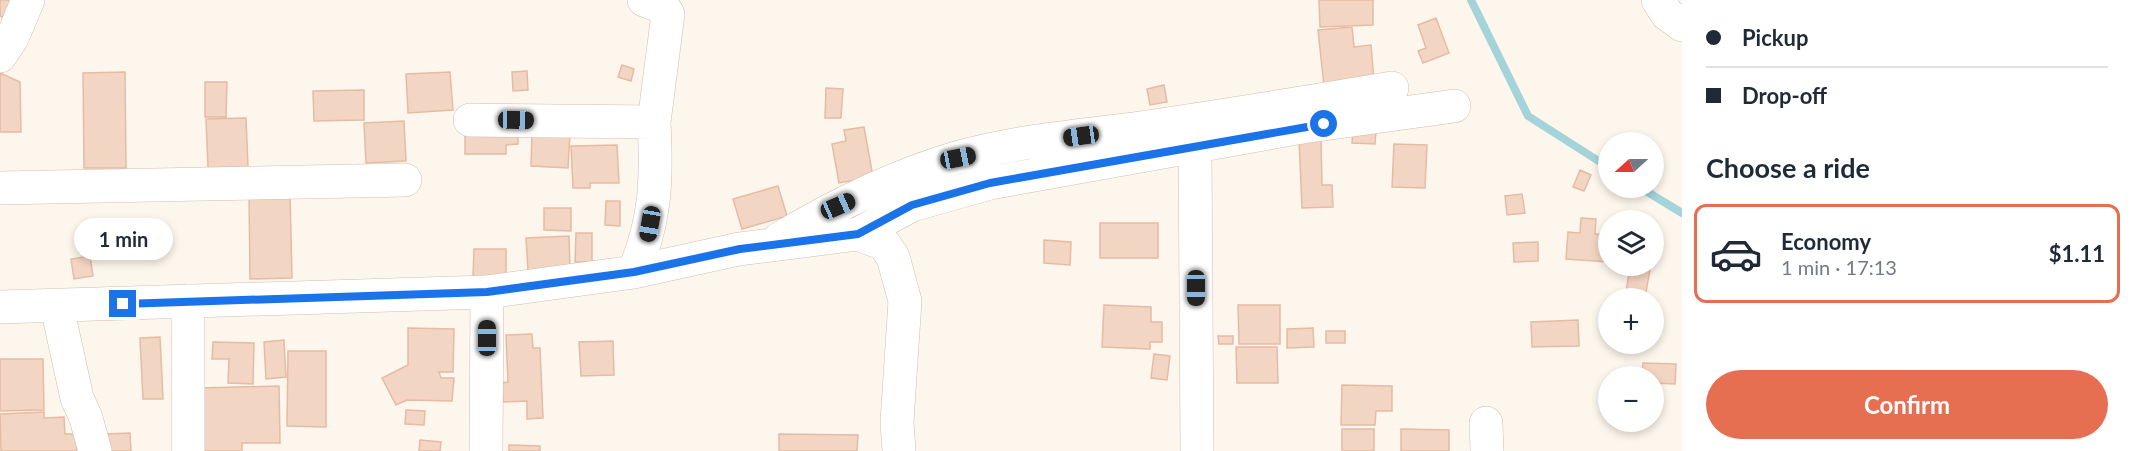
<!DOCTYPE html>
<meta charset="utf-8">
<style>
:root{--surface:#fff;--page:#f6f6f7;--text:#1f2937;--muted:#747a83;--line:#e0e1e3;--accent:#e76f51}
body{margin:0;font-family:Lato,sans-serif;background:var(--page);color:var(--text);height:100vh;display:flex;flex-direction:column;font-size:22px;white-space:nowrap}
*{box-sizing:border-box;margin:0}
p{font-size:20px;color:var(--muted)}
.icon{flex:none;width:33px;height:33px;fill:none;stroke:currentColor;stroke-width:2;stroke-linecap:round;stroke-linejoin:round}
.map{position:relative;flex:1;overflow:hidden}
.drawer{display:flex;flex-direction:column;background:var(--surface);width:450px}
.drawer>*{flex:none}
.top-card{display:grid;align-content:center;height:132px;padding:0 24px;background:var(--surface)}
.needle{width:39px;rotate:249deg}
.fabs{position:absolute;left:1598px;top:132px;display:grid;gap:12px}
.fabs a{display:grid;place-items:center;width:66px;height:66px;border-radius:50%;background:var(--surface);box-shadow:0 3px 9px #0003;font-size:30px}
.end{position:absolute;width:27px;height:27px;margin:-14px;border:8px solid #1a73e8;background:#fff;box-shadow:0 0 0 3px #fff}
.from{border-radius:50%}
.bubble{position:absolute;height:42px;border-radius:21px;background:var(--surface);box-shadow:0 3px 9px #0003;font-size:20px;font-weight:700;line-height:42px;text-align:center}
.car{position:absolute;width:18px;height:36px;margin:-18px -9px;border-radius:8px;box-shadow:0 0 4px 2px #0007;background:linear-gradient(#222 24%,#8ab4d8 0 40%,#222 0 76%,#8ab4d8 0 86%,#222 0)}
.top-card b{display:flex;align-items:center;gap:21px;height:57px;font-size:22px}
.top-card b+b{border-top:2px solid var(--line)}
.top-card i{width:15px;height:15px;background:var(--text)}
ul{padding:0;list-style:none}
li{display:flex;align-items:center;gap:18px;height:99px;margin:0 12px 9px;padding:0 12px;border:3px solid var(--line);border-radius:12px}
li div{flex:1}
li b{display:block;font-size:22px}
li em{font-style:normal;font-weight:700}
li.on{border-color:var(--accent)}
li>.icon{width:54px;height:54px;stroke-width:1.5}
h2{padding:0 24px;font-size:27px;line-height:72px}
.primary-button{display:flex;gap:12px;margin-top:auto;padding:12px 24px}
.primary-button a{flex:1;height:69px;border-radius:36px;background:var(--accent);color:#fff;font-size:24px;font-weight:700;line-height:69px;text-align:center}
main{display:flex;flex:1;min-height:0}
.map>svg:first-child{display:block}
.lines{fill:none;stroke-linecap:round;stroke-linejoin:round}
.stream{stroke:#a5d3da;stroke-width:8}
.building{fill:#f3d5c3;stroke:#e6bba3;stroke-width:1.5}
.minor-casing{stroke:#d1beb0;stroke-width:34}
.minor{stroke:#fff;stroke-width:33}
.route{stroke:#1a73e8;stroke-width:8}
</style>
<main>
<div class="map">
<svg width="1682" height="451" viewBox="0 0 1682 451">
<rect width="100%" height="100%" fill="#fdf6ec"/>
<g class="lines">
<!-- stream -->
<path class="stream" d="M 1471,0 L 1528,116 L 1608,167
M 1641,188 L 1682,213"/>
</g>
<!-- building -->
<path class="building" d="M 0,0 L 10,0 L 16,3 L 7,20 L 0,16 Z
M 1319,0 L 1373,0 L 1373,25 L 1320,27 Z
M 1436,18 L 1449,53 L 1423,63 L 1418,51 L 1426,48 L 1418,25 Z
M 1352,27 L 1354,47 L 1371,45 L 1374,81 L 1324,86 L 1318,30 Z
M 622,65 L 634,69 L 631,81 L 618,77 Z
M 527,71 L 528,90 L 513,91 L 512,72 Z
M 125,72 L 126,168 L 84,168 L 83,73 Z
M 450,72 L 453,110 L 408,113 L 406,74 Z
M 0,73 L 20,82 L 21,132 L 0,132 Z
M 205,82 L 227,82 L 226,117 L 205,117 Z
M 1164,85 L 1167,102 L 1150,105 L 1147,89 Z
M 826,88 L 843,89 L 841,118 L 825,118 Z
M 364,90 L 364,120 L 314,121 L 313,91 Z
M 246,118 L 248,167 L 208,168 L 206,119 Z
M 404,121 L 406,161 L 366,163 L 364,123 Z
M 864,127 L 873,177 L 839,183 L 832,144 L 846,141 L 844,130 Z
M 1353,130 L 1376,131 L 1375,144 L 1352,143 Z
M 532,132 L 570,134 L 568,168 L 531,166 Z
M 465,135 L 518,135 L 518,144 L 506,145 L 506,154 L 465,154 Z
M 1321,138 L 1322,185 L 1332,185 L 1333,207 L 1302,208 L 1299,139 Z
M 1394,144 L 1427,145 L 1425,188 L 1392,187 Z
M 617,145 L 619,183 L 590,183 L 590,188 L 573,188 L 571,146 Z
M 1580,170 L 1591,175 L 1584,191 L 1573,187 Z
M 778,186 L 787,216 L 742,229 L 733,199 Z
M 249,192 L 290,192 L 292,278 L 250,279 Z
M 1522,194 L 1525,213 L 1507,215 L 1505,196 Z
M 606,201 L 620,201 L 620,226 L 605,225 Z
M 544,208 L 571,208 L 571,231 L 544,230 Z
M 1581,218 L 1596,219 L 1595,234 L 1608,235 L 1608,262 L 1566,259 L 1568,232 L 1580,233 Z
M 1100,223 L 1158,223 L 1158,258 L 1100,258 Z
M 576,233 L 592,233 L 592,262 L 575,262 Z
M 569,236 L 570,268 L 528,271 L 526,238 Z
M 1044,240 L 1071,242 L 1070,265 L 1044,263 Z
M 1538,242 L 1538,261 L 1514,262 L 1513,243 Z
M 474,249 L 506,249 L 506,276 L 473,276 Z
M 90,256 L 93,276 L 74,279 L 71,259 Z
M 1630,267 L 1650,270 L 1645,298 L 1625,298 Z
M 1104,305 L 1151,307 L 1151,322 L 1162,322 L 1162,342 L 1150,342 L 1150,349 L 1102,347 Z
M 1238,305 L 1280,305 L 1280,344 L 1239,344 Z
M 1578,320 L 1579,346 L 1532,347 L 1531,322 Z
M 408,328 L 454,329 L 453,372 L 439,372 L 441,378 L 454,378 L 452,401 L 407,400 L 396,405 L 382,378 L 408,365 Z
M 1313,328 L 1314,347 L 1287,348 L 1287,329 Z
M 1326,331 L 1345,331 L 1345,343 L 1326,343 Z
M 532,334 L 533,348 L 540,348 L 543,418 L 527,419 L 527,401 L 503,402 L 502,383 L 508,382 L 506,335 Z
M 1218,336 L 1233,336 L 1233,344 L 1219,344 Z
M 160,337 L 163,399 L 143,399 L 140,338 Z
M 284,340 L 286,377 L 266,379 L 264,342 Z
M 613,341 L 614,375 L 581,376 L 579,342 Z
M 213,342 L 254,343 L 253,384 L 228,383 L 229,359 L 212,359 Z
M 1236,347 L 1277,347 L 1278,383 L 1237,383 Z
M 288,351 L 326,351 L 326,427 L 287,426 Z
M 1154,354 L 1170,356 L 1167,380 L 1151,378 Z
M 0,359 L 43,359 L 44,410 L 0,411 Z
M 1643,363 L 1676,364 L 1675,384 L 1653,383 L 1653,376 L 1642,376 Z
M 1342,385 L 1392,386 L 1392,411 L 1376,411 L 1375,425 L 1341,425 Z
M 279,386 L 280,443 L 242,443 L 242,451 L 202,451 L 200,388 Z
M 406,410 L 425,411 L 424,425 L 405,424 Z
M 44,412 L 44,418 L 64,417 L 65,434 L 77,434 L 77,451 L 1,451 L 0,414 Z
M 1342,429 L 1374,429 L 1374,451 L 1342,451 Z
M 1401,429 L 1449,430 L 1449,451 L 1401,451 Z
M 130,433 L 131,451 L 107,451 L 106,434 Z
M 779,434 L 858,435 L 857,451 L 779,451 Z
M 420,440 L 441,442 L 440,451 L 419,451 Z
M 509,445 L 540,446 L 540,451 L 509,451 Z"/>
<g class="lines">
<defs>
<path id="minor" d="M 644,0 L 663,7 L 668,14 L 654,122
M 1658,0 L 1667,14 L 1682,25
M 0,56 L 12,38 L 28,0
M 470,120 L 654,122 C 657,179 656,219 634,272
M 1195,148 L 1197,451
M 0,188 L 405,180
M 858,234 L 884,244 L 893,257 L 905,301 L 897,422 L 899,451
M 779,239 C 834,206 895,176 956,158 C 1015,141 1079,136 1140,128 C 1224,116 1308,102 1392,88
M 0,307 L 487,292 L 634,272 L 739,249 L 858,234 L 912,205 L 990,183 L 1302,127 L 1454,106
M 57,307 L 77,398 L 86,418 L 95,451
M 1486,423 L 1487,451
M 188,451 L 188,301
M 486,451 L 487,292"/>
</defs>
<!-- minor casing -->
<use href="#minor" class="minor-casing"/>
<!-- minor -->
<use href="#minor" class="minor"/>
</g>
<g class="lines">
<!-- route -->
<path class="route" d="M 123,304 L 487,292 L 634,272 L 740,249 L 858,234 L 912,205 L 990,183 L 1324,124"/>
</g>
</svg>
<div class="fabs">
<a><svg class="needle" viewBox="-14 -14 28 28"><path d="M0-13l5 13h-10z" fill="#e53935"/><path d="M0 13l5-13h-10z" fill="#747a83"/></svg></a>
<a><svg class="icon" aria-label="layers" viewBox="0 0 24 24"><path d="M12 4l9 5-9 5-9-5zM3 14l9 5 9-5"/></svg></a>
<a>+</a>
<a>−</a>
</div>
<i class="end from" style="left:1324px;top:124px"></i>
<i class="end" style="left:123px;top:304px"></i>
<div class="bubble" style="left:74px;top:218px;width:99px">1 min</div>
<i class="car" style="left:516px;top:120px;rotate:91deg"></i>
<i class="car" style="left:1081px;top:136px;rotate:262deg"></i>
<i class="car" style="left:958px;top:158px;rotate:79deg"></i>
<i class="car" style="left:838px;top:206px;rotate:66deg"></i>
<i class="car" style="left:650px;top:224px;rotate:190deg"></i>
<i class="car" style="left:1196px;top:288px;rotate:180deg"></i>
<i class="car" style="left:487px;top:338px;rotate:0deg"></i>
</div>
<section class="drawer">
<div class="top-card">
<b><i class="from"></i>Pickup</b>
<b><i></i>Drop-off</b>
</div>
<h2>Choose a ride</h2>
<ul>
<li class="on"><svg class="icon" aria-label="car" viewBox="0 0 24 24"><path d="M5 17H2v-5l4-1 3-4h7l3 4 3 1v5h-3M9 17h6M6 11h13"/><circle cx="7" cy="17" r="2"/><circle cx="17" cy="17" r="2"/></svg><div><b>Economy</b><p>1 min · 17:13</p></div><em>$1.11</em></li>
</ul>
<div class="primary-button"><a>Confirm</a></div>
</section>
</main>
